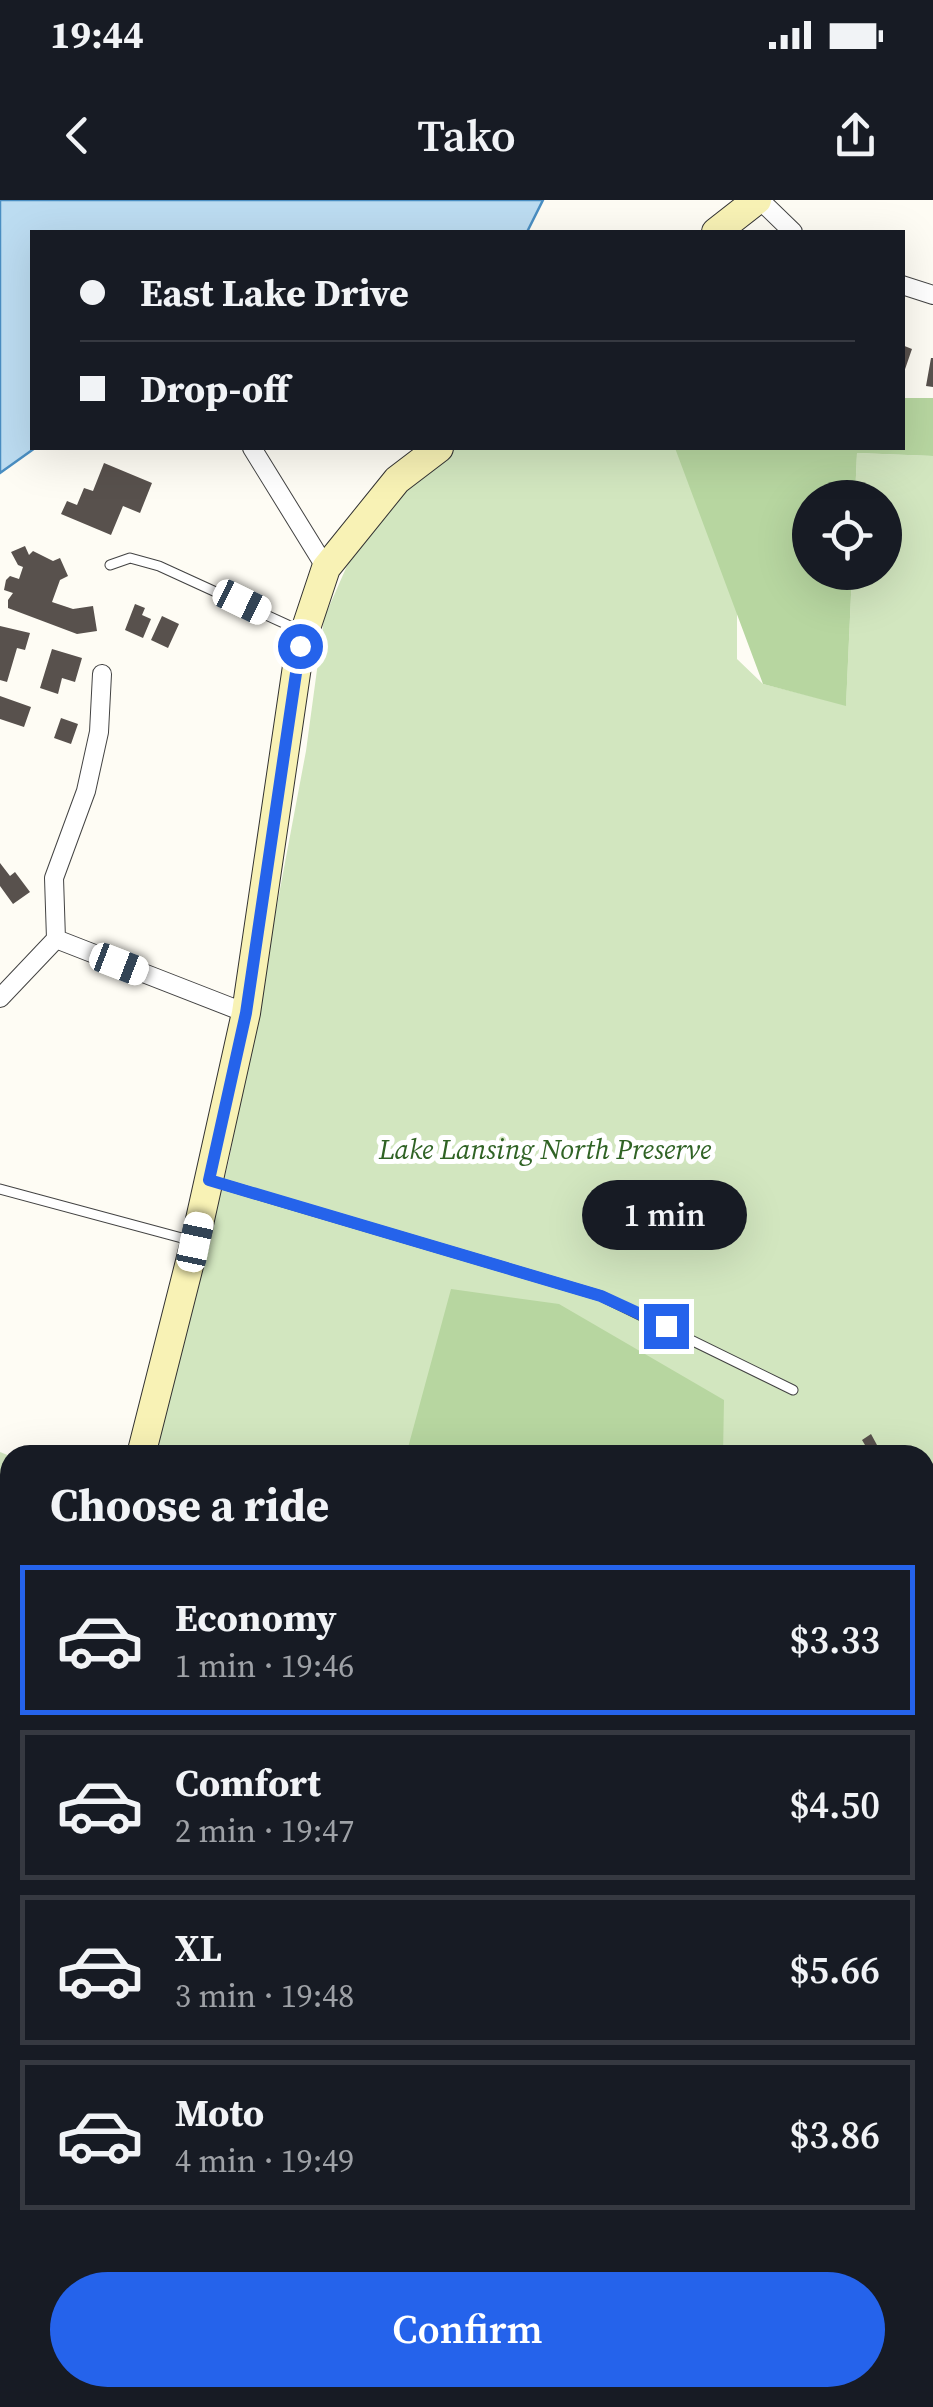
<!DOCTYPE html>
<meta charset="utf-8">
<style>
:root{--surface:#171b24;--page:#242831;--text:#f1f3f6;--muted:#9ea1a6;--line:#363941;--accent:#2563eb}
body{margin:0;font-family:"Source Serif 4",serif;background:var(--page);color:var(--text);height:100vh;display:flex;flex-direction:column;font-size:38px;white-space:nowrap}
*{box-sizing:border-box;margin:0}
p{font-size:32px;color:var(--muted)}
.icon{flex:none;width:55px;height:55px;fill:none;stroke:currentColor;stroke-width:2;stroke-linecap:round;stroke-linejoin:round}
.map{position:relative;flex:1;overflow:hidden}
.details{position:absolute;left:0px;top:1245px;width:935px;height:962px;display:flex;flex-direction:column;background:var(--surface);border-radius:30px 30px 0 0;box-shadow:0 10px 40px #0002}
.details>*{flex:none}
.hud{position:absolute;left:30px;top:30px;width:875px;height:220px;border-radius:0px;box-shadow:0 10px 40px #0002;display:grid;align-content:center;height:220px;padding:0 50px;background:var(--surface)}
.fabs{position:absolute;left:792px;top:280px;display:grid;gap:20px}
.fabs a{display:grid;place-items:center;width:110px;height:110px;border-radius:50%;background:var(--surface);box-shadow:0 10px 40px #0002;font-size:50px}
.end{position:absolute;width:45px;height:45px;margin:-22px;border:12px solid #2563eb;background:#fff;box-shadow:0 0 0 5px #fff}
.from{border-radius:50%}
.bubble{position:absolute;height:70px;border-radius:35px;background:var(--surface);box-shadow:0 10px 40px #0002;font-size:32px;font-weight:600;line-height:70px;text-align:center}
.car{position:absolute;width:30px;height:60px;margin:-30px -15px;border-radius:12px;box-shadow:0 0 8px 2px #0007;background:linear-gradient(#fff 24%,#345 0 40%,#fff 0 76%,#345 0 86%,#fff 0)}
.hud b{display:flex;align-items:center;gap:35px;height:95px;font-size:38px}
.hud b+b{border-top:2px solid var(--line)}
.hud i{width:25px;height:25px;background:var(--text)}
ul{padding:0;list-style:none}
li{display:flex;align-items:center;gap:30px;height:150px;margin:0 20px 15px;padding:0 30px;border:5px solid var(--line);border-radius:0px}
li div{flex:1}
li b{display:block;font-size:38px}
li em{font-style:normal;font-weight:600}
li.current{border-color:var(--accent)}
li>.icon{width:90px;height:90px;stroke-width:1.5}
h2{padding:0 50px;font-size:45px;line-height:120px}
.action{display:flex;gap:20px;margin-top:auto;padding:20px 50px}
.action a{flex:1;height:115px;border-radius:60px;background:var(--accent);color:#fff;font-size:40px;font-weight:600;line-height:115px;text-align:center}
.status{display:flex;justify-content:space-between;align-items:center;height:70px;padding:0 50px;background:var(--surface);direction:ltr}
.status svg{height:28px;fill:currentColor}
header{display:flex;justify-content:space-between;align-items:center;height:130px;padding:0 50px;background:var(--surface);font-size:45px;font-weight:600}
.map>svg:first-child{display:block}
.green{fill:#d2e6bf}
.forest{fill:#b7d6a0}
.water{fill:#bcdcf1;stroke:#4a8ec2;stroke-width:2.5}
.building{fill:#58514d}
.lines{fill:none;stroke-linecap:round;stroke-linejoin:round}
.lane-casing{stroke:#434343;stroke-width:11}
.street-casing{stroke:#434343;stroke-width:20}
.secondary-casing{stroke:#323232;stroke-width:30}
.lane{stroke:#fff;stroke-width:9}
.street{stroke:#fff;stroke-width:18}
.secondary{stroke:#f8f2b5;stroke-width:28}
.rail-casing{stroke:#b43336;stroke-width:9}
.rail{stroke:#fff;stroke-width:5;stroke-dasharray:15;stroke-linecap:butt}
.route{stroke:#2563eb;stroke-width:12}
.labels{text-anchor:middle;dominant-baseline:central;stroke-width:10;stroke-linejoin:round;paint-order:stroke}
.park-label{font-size:28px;font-style:italic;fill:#306325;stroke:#fff}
</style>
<div class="status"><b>19:44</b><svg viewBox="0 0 49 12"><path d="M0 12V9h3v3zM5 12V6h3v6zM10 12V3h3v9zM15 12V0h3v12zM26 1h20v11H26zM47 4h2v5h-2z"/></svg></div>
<header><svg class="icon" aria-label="back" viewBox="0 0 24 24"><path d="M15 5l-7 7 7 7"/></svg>Tako<svg class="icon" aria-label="share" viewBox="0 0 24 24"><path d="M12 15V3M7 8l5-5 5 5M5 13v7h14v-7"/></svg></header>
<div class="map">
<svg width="933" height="2207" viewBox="0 0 933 2207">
<rect width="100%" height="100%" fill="#fefcf4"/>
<!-- green -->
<path class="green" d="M 455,248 L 737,248 L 737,459 L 763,484 L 846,505 L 852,373 L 885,372 L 885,298 L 855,297 L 857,253 L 933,256 L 933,1682 L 925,1687 L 925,1255 L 154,1255 L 229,960 L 306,551 L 324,418 L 350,359 L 408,284 Z
M 0,1252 L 10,1256 L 10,1699 L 0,1726 Z
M 933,1752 L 933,2207 L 192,2207 L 207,2198 L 925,2198 L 925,1757 Z
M 10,1797 L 10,2198 L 125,2198 L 109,2207 L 0,2207 L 0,1810 Z"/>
<!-- forest -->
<path class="forest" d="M 903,198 L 933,198 L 933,256 L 857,253 L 855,297 L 810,298 L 810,372 L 852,373 L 846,506 L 763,484 L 675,248 L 902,248 Z
M 451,1089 L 559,1104 L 724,1200 L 723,1255 L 406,1255 Z"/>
<!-- water -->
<path class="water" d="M 0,0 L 543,0 L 527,32 L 32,32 L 32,248 L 35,248 L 0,273 Z"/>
<!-- building -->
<path class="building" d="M 902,145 L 912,149 L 903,175 L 902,175 Z
M 931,158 L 933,158 L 933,187 L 926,186 Z
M 104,263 L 152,283 L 140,313 L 123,306 L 111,335 L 61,314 L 67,301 L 77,305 L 84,288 L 93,291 Z
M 25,346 L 29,355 L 33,351 L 53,361 L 60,358 L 68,376 L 60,380 L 52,402 L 73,409 L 93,406 L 97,431 L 77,434 L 8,408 L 8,400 L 13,393 L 4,390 L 6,380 L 10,376 L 19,379 L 23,367 L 18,365 L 11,352 Z
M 135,404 L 145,408 L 142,415 L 151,419 L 143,438 L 125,430 Z
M 162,416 L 179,424 L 168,448 L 151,440 Z
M 0,426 L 30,433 L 25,450 L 17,448 L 7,482 L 0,480 Z
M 52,449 L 82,458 L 75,482 L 62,478 L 58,494 L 40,488 Z
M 0,496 L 31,507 L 24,527 L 0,519 Z
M 61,518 L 78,524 L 71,544 L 54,538 Z
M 0,663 L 10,676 L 15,672 L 30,692 L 13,704 L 0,686 Z
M 871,1234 L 877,1245 L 868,1250 L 862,1240 Z"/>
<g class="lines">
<defs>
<path id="lane" d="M 110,365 L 130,358 L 159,366 L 301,431
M 212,981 L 601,1096 L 793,1190
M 0,989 L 193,1041"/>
<path id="street" d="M 760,0 L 793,32
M 902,85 L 933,95
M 252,248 L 326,368
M 56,739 L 246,813
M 0,798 L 56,739 L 54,678 L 86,591 L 99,532 L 102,474"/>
<path id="secondary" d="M 716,32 L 757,0
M 141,1255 L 195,1042 L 246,813 L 300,446 L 326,368 L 397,280 L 439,248
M 0,1781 L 10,1755"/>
</defs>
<!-- lane casing -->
<use href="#lane" class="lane-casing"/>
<!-- street casing -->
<use href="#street" class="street-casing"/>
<!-- secondary casing -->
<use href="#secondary" class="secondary-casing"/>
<!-- lane -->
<use href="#lane" class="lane"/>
<!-- street -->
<use href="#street" class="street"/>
<!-- secondary -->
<use href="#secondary" class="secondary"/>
<defs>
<path id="rail" d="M 925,1728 L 933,1723
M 156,2207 L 171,2198"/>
</defs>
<!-- rail casing -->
<use href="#rail" class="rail-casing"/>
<!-- rail -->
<use href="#rail" class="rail"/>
</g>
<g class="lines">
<!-- route -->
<path class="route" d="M 300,446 L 246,813 L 209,980 L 601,1096 L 666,1126"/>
</g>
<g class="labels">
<!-- park labels -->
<g class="park-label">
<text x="545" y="949">Lake Lansing North Preserve</text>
</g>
</g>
</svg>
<div class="fabs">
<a><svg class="icon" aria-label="locate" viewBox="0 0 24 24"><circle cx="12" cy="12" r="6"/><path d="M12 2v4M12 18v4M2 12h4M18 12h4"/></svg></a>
</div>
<i class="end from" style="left:300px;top:446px"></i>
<i class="end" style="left:666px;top:1126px"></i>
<div class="bubble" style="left:582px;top:980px;width:165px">1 min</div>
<i class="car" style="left:242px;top:402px;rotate:116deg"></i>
<i class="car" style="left:119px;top:764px;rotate:111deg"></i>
<i class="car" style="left:195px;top:1042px;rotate:12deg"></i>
<div class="hud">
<b><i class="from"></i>East Lake Drive</b>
<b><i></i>Drop-off</b>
</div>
<section class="details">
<h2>Choose a ride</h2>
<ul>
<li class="current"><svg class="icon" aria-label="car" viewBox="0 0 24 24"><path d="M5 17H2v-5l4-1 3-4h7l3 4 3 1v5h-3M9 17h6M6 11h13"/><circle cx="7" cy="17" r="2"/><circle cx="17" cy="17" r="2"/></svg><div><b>Economy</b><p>1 min · 19:46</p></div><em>$3.33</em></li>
<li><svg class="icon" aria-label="car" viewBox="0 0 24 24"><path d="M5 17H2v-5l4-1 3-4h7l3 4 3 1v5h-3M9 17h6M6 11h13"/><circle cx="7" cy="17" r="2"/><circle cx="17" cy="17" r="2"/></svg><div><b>Comfort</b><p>2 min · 19:47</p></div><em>$4.50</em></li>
<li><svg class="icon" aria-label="car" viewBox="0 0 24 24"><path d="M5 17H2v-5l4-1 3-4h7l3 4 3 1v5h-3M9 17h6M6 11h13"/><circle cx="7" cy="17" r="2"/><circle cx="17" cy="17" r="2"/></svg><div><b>XL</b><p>3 min · 19:48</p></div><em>$5.66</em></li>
<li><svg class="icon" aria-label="car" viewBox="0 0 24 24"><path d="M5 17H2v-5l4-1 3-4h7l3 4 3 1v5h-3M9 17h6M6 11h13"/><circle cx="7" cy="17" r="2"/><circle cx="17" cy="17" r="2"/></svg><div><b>Moto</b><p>4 min · 19:49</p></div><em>$3.86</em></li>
</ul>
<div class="action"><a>Confirm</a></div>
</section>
</div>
